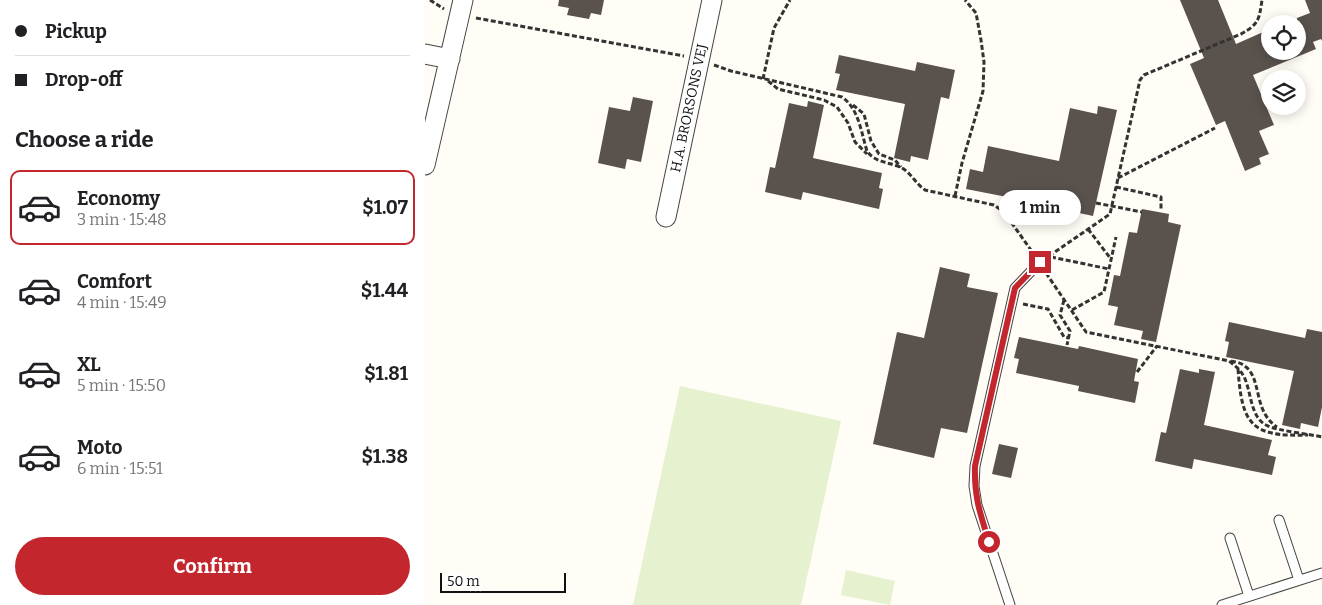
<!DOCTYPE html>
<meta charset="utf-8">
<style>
:root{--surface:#fff;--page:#f6f6f6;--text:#202124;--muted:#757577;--line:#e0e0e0;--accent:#c4262e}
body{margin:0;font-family:Bitter,serif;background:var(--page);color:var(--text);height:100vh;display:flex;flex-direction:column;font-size:19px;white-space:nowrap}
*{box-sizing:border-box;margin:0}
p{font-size:16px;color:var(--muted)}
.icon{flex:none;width:28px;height:28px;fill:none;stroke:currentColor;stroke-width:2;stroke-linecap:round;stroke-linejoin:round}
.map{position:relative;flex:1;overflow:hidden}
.sheet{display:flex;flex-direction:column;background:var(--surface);width:425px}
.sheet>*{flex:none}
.top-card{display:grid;align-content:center;height:110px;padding:0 15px;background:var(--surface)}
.tools{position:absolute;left:836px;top:15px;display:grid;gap:10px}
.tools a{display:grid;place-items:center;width:45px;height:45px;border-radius:50%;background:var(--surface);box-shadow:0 2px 12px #0003;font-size:25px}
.scale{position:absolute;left:15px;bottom:12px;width:126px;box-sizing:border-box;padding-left:5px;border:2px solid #111;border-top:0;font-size:14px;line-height:18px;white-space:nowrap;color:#111;-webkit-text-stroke:4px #fff;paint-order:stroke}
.end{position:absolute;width:22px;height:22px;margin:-11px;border:6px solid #c4262e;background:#fff;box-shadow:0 0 0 2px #fff}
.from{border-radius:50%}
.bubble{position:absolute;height:35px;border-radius:18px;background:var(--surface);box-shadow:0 2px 12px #0003;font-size:16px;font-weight:700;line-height:35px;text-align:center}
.top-card b{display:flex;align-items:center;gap:18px;height:48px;font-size:19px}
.top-card b+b{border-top:1px solid var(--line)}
.top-card i{width:12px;height:12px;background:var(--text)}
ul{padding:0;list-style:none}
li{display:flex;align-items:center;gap:15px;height:75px;margin:0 10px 8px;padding:0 5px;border:2px solid transparent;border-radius:10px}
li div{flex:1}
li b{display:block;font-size:19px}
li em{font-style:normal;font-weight:700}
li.on{border-color:var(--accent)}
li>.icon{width:45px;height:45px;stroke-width:1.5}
h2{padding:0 15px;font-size:22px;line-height:60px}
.primary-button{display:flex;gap:10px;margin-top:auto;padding:10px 15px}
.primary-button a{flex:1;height:58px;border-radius:30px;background:var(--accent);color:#fff;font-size:20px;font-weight:700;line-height:58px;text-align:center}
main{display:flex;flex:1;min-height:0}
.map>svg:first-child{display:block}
.pitch{fill:#e6f2cf}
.building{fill:#5a524d}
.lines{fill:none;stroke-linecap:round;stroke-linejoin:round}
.lane-casing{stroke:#444;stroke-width:11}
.street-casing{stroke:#444;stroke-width:21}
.path{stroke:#333;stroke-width:3;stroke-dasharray:5 2.5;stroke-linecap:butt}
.lane{stroke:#fff;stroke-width:9}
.street{stroke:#fff;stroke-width:19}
.path-bridge{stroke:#333;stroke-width:3;stroke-dasharray:5 2.5;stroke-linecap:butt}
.route{stroke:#c4262e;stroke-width:6}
.labels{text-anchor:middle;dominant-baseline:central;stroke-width:5;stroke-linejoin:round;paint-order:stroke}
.street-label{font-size:14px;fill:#111;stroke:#fff}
</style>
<main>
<section class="sheet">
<div class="top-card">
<b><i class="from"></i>Pickup</b>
<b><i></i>Drop-off</b>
</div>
<h2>Choose a ride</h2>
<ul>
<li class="on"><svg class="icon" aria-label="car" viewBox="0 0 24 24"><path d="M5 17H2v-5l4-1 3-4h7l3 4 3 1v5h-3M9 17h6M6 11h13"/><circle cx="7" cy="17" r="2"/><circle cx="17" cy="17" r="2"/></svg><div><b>Economy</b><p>3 min · 15:48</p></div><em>$1.07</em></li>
<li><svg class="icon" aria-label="car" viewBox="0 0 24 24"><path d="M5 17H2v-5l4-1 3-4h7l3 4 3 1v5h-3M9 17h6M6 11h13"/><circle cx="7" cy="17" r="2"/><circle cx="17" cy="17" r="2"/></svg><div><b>Comfort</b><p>4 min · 15:49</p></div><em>$1.44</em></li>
<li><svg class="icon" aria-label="car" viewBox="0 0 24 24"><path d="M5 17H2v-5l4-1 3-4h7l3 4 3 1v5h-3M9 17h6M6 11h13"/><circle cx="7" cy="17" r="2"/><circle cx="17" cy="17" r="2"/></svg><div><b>XL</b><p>5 min · 15:50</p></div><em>$1.81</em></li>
<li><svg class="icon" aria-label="car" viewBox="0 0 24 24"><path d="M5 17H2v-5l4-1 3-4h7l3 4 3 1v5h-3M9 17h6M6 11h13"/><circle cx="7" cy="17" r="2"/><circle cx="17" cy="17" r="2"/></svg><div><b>Moto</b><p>6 min · 15:51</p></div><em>$1.38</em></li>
</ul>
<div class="primary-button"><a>Confirm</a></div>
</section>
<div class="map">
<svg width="897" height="605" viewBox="0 0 897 605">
<rect width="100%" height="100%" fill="#fffdf5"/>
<!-- pitch -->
<path class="pitch" d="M 255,386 L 416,421 L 376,605 L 208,605 Z
M 421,570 L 470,581 L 465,605 L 416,595 Z"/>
<!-- building -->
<path class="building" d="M 134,0 L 179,0 L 176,15 L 166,13 L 164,19 L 142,15 L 144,8 L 133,6 Z
M 755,0 L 793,0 L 811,44 L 845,29 L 845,51 L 872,51 L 872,18 L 885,13 L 880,0 L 897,0 L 897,41 L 896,39 L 888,42 L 891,49 L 828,75 L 849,125 L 834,131 L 844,154 L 834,158 L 836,164 L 820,171 L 800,121 L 791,125 L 765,64 L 779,58 Z
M 414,55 L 490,71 L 492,62 L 530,70 L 524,99 L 516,97 L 503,160 L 486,156 L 485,162 L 469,158 L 480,104 L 411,90 L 415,74 L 410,73 Z
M 208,97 L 228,101 L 216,162 L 202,159 L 200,169 L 173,163 L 184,107 L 205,111 Z
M 383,101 L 399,105 L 388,158 L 457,173 L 454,188 L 458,189 L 454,209 L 378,192 L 376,200 L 340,192 L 345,167 L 350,168 L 364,103 L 382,107 Z
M 673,106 L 692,110 L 668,216 L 636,209 L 635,212 L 581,200 L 582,197 L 541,189 L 545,169 L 558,172 L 563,146 L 634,161 L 645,108 L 672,114 Z
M 717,209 L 744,214 L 743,222 L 756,225 L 731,342 L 716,339 L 718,331 L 689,325 L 693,307 L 683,305 L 689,275 L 695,276 L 704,232 L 712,233 Z
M 515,267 L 545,274 L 542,287 L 573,293 L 542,433 L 516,428 L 509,458 L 448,444 L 472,332 L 499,338 Z
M 804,322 L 880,338 L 882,329 L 897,332 L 897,407 L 893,427 L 876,423 L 875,429 L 857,425 L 869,371 L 801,357 L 804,342 L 800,341 Z
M 594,337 L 653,349 L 654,346 L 713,359 L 709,381 L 714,382 L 710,403 L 653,391 L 654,386 L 591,373 L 594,359 L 589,358 Z
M 755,369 L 774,373 L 774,369 L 790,372 L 779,425 L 847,440 L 843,455 L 851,457 L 847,475 L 769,459 L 767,469 L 730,461 L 736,432 L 741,433 Z
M 574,444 L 593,448 L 586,478 L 567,474 Z"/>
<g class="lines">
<defs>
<path id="lane" d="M 854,520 L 874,580
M 805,538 L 824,596
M 585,605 L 552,505 L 549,486 L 550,466 L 590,288 L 615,262
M 797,605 L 897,573"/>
<path id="street" d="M 0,54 L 25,59
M 0,165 L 38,0
M 241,217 L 287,0"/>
</defs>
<!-- lane casing -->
<use href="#lane" class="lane-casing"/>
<!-- street casing -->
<use href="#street" class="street-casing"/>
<!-- path -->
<path class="path" d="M 5,0 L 19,9
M 51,18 L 259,56
M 289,65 L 306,71 L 417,97 C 434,109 436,132 442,151 C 450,163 465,162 477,168 C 486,173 491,184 500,190 L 569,205 L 579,212 L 608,253
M 338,79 L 349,28 L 365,0
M 343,81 L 353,89 L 399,100 L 412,107 L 423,123 L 430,142 L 442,154
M 428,105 L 439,114 L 446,141 L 454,154 L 470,160 L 476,167
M 693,178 L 790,128
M 691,187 L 736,197 L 736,209
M 530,196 L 537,163 L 558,91 L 559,62 L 556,40 L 551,13 L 540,0
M 663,229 L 686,259
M 624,256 L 685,214 L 715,80 L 719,75 L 816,34 C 834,24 834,20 837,0
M 626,257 L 684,269
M 621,273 L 661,332 L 804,361 C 809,365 814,368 818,375 C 827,390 824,418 843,426 C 854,431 884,434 897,437
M 639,300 L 635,315 L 645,331 L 642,345
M 598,304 L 623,309 L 639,337 L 644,338
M 647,310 L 679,292 L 691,237
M 806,361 C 811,362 817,363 821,367 C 837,380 828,411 852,427
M 813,369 C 817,425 826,437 883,435
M 712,372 L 732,346"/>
<!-- lane -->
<use href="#lane" class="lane"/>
<!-- street -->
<use href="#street" class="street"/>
<!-- path-bridge -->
<path class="path-bridge" d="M 671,203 L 717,212"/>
</g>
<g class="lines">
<!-- route -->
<path class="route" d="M 564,542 C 555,513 549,497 550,466 L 590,288 L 615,262"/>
</g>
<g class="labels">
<!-- street labels -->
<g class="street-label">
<text transform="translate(264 108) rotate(-78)">H.A. BRORSONS VEJ</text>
</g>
</g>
</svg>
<div class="tools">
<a><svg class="icon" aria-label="locate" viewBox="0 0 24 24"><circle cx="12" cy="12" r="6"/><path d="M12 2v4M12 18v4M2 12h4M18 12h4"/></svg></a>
<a><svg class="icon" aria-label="layers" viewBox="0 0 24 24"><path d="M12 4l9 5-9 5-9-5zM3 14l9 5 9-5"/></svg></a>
</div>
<div class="scale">50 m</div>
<i class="end from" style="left:564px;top:542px"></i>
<i class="end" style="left:615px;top:262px"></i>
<div class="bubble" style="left:574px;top:190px;width:82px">1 min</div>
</div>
</main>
